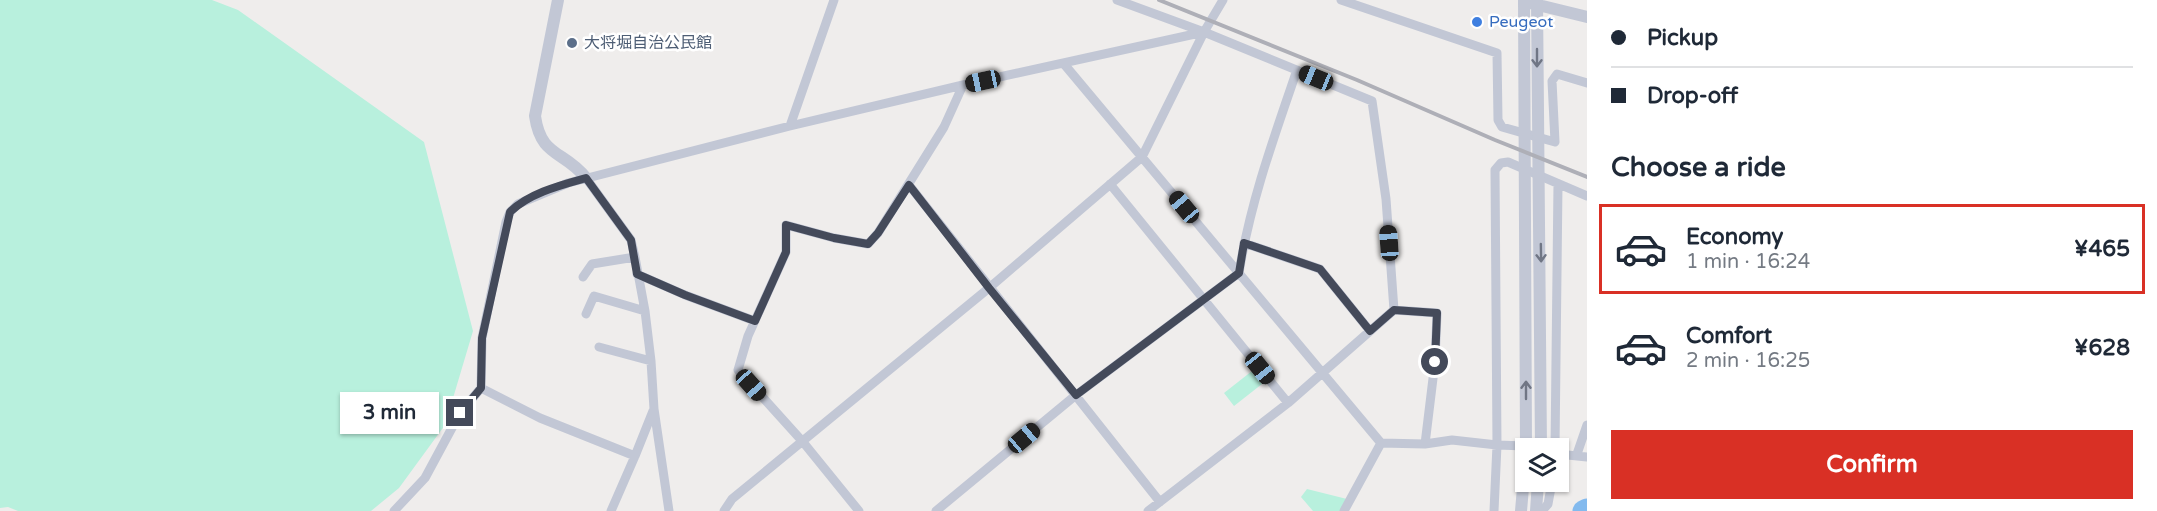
<!DOCTYPE html>
<meta charset="utf-8">
<style>
:root{--surface:#fff;--page:#f2f2f3;--text:#1f2937;--muted:#747a83;--line:#e0e1e3;--accent:#d93025}
body{margin:0;font-family:"Varela Round","Noto Sans JP",sans-serif;background:var(--page);color:var(--text);height:100vh;display:flex;flex-direction:column;font-size:22px;white-space:nowrap}
*{box-sizing:border-box;margin:0}
p{font-size:20px;color:var(--muted)}
.icon{flex:none;width:33px;height:33px;fill:none;stroke:currentColor;stroke-width:2;stroke-linecap:round;stroke-linejoin:round}
.map{position:relative;flex:1;overflow:hidden}
.sheet{display:flex;flex-direction:column;background:var(--surface);width:570px}
.sheet>*{flex:none}
.guide{display:grid;align-content:center;height:132px;padding:0 24px;background:var(--surface)}
.buttons{position:absolute;left:1515px;top:438px;display:grid;gap:12px}
.buttons a{display:grid;place-items:center;width:54px;height:54px;border-radius:0px;background:var(--surface);box-shadow:0 2px 4px #0004;font-size:30px}
.end{position:absolute;width:27px;height:27px;margin:-14px;border:8px solid #444a5a;background:#fff;box-shadow:0 0 0 3px #fff}
.from{border-radius:50%}
.bubble{position:absolute;height:42px;border-radius:0px;background:var(--surface);box-shadow:0 2px 4px #0004;font-size:20px;font-weight:700;line-height:42px;text-align:center}
.car{position:absolute;width:18px;height:36px;margin:-18px -9px;border-radius:8px;box-shadow:0 0 4px 2px #0007;background:linear-gradient(#222 24%,#8ab4d8 0 40%,#222 0 76%,#8ab4d8 0 86%,#222 0)}
.guide b{display:flex;align-items:center;gap:21px;height:57px;font-size:22px}
.guide b+b{border-top:2px solid var(--line)}
.guide i{width:15px;height:15px;background:var(--text)}
ul{padding:0;list-style:none}
li{display:flex;align-items:center;gap:18px;height:90px;margin:0 12px 9px;padding:0 12px;border:3px solid transparent;border-radius:0px}
li div{flex:1}
li b{display:block;font-size:22px}
li em{font-style:normal;font-weight:700}
li.active{border-color:var(--accent)}
li>.icon{width:54px;height:54px;stroke-width:1.5}
h2{padding:0 24px;font-size:27px;line-height:72px}
.primary-button{display:flex;gap:12px;margin-top:auto;padding:12px 24px}
.primary-button a{flex:1;height:69px;border-radius:0px;background:var(--accent);color:#fff;font-size:24px;font-weight:700;line-height:69px;text-align:center}
main{display:flex;flex:1;min-height:0}
.map>svg:first-child{display:block}
.green{fill:#b8f0dd}
.lines{fill:none;stroke-linecap:round;stroke-linejoin:round}
.river{stroke:#83baee;stroke-width:21}
.minor{stroke:#c2c7d5;stroke-width:9}
.tertiary{stroke:#c2c7d5;stroke-width:12}
.rail{stroke:#aeafb7;stroke-width:4}
.oneway{stroke:#707685}
.route{stroke:#444a5a;stroke-width:8}
.shop-dot{fill:#3f7fe0;stroke:#fff;stroke-width:2}
.service-dot{fill:#5c6f8a;stroke:#fff;stroke-width:2}
.labels{text-anchor:middle;dominant-baseline:central;stroke-width:5;stroke-linejoin:round;paint-order:stroke}
.shop-label{font-size:16px;fill:#366cbe;stroke:#fff;text-anchor:start}
.service-label{font-size:16px;fill:#4e5e75;stroke:#fff;text-anchor:start}
</style>
<main>
<div class="map">
<svg width="1587" height="511" viewBox="0 0 1587 511">
<rect width="100%" height="100%" fill="#efedec"/>
<!-- green -->
<path class="green" d="M 0,0 L 212,0 L 238,10 L 424,142 L 473,331 L 445,425 L 399,488 L 371,511 L 18,511 L 8,507 L 0,508 Z
M 1252,371 L 1262,384 L 1234,406 L 1224,393 Z
M 1307,489 L 1347,499 L 1340,511 L 1313,511 L 1301,497 Z"/>
<g class="lines">
<!-- river -->
<path class="river" d="M 1583,511 L 1587,509"/>
<!-- minor -->
<path class="minor" d="M 1117,0 L 1204,32 L 1372,101 L 1386,199 L 1394,310
M 1341,0 L 1497,53 L 1498,120 L 1502,127 L 1555,142 L 1552,81 L 1557,74 L 1587,83
M 1064,64 L 1381,443 L 1425,444 L 1452,440 L 1497,445 L 1526,446
M 790,126 L 834,0
M 586,178 L 631,240 L 635,257 L 645,311 L 651,361 L 654,409 L 669,511
M 1110,184 L 1288,403
M 909,185 L 1160,502
M 1244,243 L 1320,269 L 1370,331
M 637,274 L 685,295 L 755,321
M 583,277 L 592,264 L 635,257
M 586,314 L 594,296 L 645,311
M 599,347 L 651,361
M 481,388 L 540,418 L 635,456 L 653,411
M 1555,448 L 1558,184
M 1558,454 L 1587,457
M 1577,454 L 1587,425
M 394,511 L 425,478 L 460,413 L 481,388 L 482,338 L 506,222 L 510,212 L 518,204 L 568,183 L 790,126 L 963,85 L 1204,32
M 611,511 L 635,456
M 724,511 L 732,499 L 989,288 L 1142,157 L 1204,32 L 1223,0
M 859,511 L 803,442 L 738,370 L 748,336 L 786,252 L 786,225 L 834,238 L 868,244 L 878,233 L 944,127 L 963,85
M 936,511 L 1076,395 L 1239,273 C 1250,203 1274,137 1297,70
M 1148,511 L 1288,403 L 1394,310 L 1437,313 L 1435,362 L 1425,444
M 1344,511 L 1381,443
M 1494,511 L 1497,445 L 1495,170 L 1501,163 L 1508,162 L 1587,196
M 1542,511 L 1548,504 L 1552,482"/>
<!-- tertiary -->
<path class="tertiary" d="M 558,0 L 535,116 C 541,158 564,150 586,178
M 1524,0 L 1526,448
M 1537,0 L 1541,448
M 1530,3 L 1587,17
M 1521,511 L 1526,453
M 1536,511 L 1538,482"/>
<!-- rail -->
<path class="rail" d="M 1159,0 L 1357,80 L 1495,140 L 1587,177"/>
</g>
<!-- one-way arrows -->
<defs><path id="oneway-shaft" d="M-6 0H5M1.5-3L5.5 0L1.5 3" fill="none" stroke-width="1.6" stroke-linecap="round" stroke-linejoin="round" transform="scale(1.5)"/></defs>
<g class="oneway">
<use href="#oneway-shaft" transform="translate(1537 58) rotate(90)"/>
<use href="#oneway-shaft" transform="translate(1541 253) rotate(89)"/>
<use href="#oneway-shaft" transform="translate(1526 390) rotate(-90)"/>
</g>
<g class="lines">
<!-- route -->
<path class="route" d="M 460,413 L 481,388 L 482,338 L 510,212 C 529,193 561,185 586,178 L 631,240 L 637,274 L 685,295 L 755,321 L 786,252 L 786,225 L 834,238 L 868,244 L 878,233 L 909,185 L 989,288 L 1076,395 L 1239,273 L 1244,243 L 1320,269 L 1370,331 L 1394,310 L 1437,313 L 1435,362"/>
</g>
<!-- markers -->
<circle class="shop-dot" cx="1477" cy="22" r="6"/>
<circle class="service-dot" cx="572" cy="43" r="6"/>
<g class="labels">
<!-- shop labels -->
<g class="shop-label">
<text x="1489" y="22">Peugeot</text>
</g>
<!-- service labels -->
<g class="service-label">
<text x="584" y="43">大将堀自治公民館</text>
</g>
</g>
</svg>
<div class="buttons">
<a><svg class="icon" aria-label="layers" viewBox="0 0 24 24"><path d="M12 4l9 5-9 5-9-5zM3 14l9 5 9-5"/></svg></a>
</div>
<i class="end from" style="left:1435px;top:362px"></i>
<i class="end" style="left:460px;top:413px"></i>
<div class="bubble" style="left:340px;top:392px;width:99px">3 min</div>
<i class="car" style="left:1316px;top:78px;rotate:292deg"></i>
<i class="car" style="left:983px;top:81px;rotate:258deg"></i>
<i class="car" style="left:1184px;top:207px;rotate:320deg"></i>
<i class="car" style="left:1389px;top:243px;rotate:356deg"></i>
<i class="car" style="left:1260px;top:368px;rotate:141deg"></i>
<i class="car" style="left:751px;top:385px;rotate:138deg"></i>
<i class="car" style="left:1024px;top:438px;rotate:50deg"></i>
</div>
<section class="sheet">
<div class="guide">
<b><i class="from"></i>Pickup</b>
<b><i></i>Drop-off</b>
</div>
<h2>Choose a ride</h2>
<ul>
<li class="active"><svg class="icon" aria-label="car" viewBox="0 0 24 24"><path d="M5 17H2v-5l4-1 3-4h7l3 4 3 1v5h-3M9 17h6M6 11h13"/><circle cx="7" cy="17" r="2"/><circle cx="17" cy="17" r="2"/></svg><div><b>Economy</b><p>1 min · 16:24</p></div><em>¥465</em></li>
<li><svg class="icon" aria-label="car" viewBox="0 0 24 24"><path d="M5 17H2v-5l4-1 3-4h7l3 4 3 1v5h-3M9 17h6M6 11h13"/><circle cx="7" cy="17" r="2"/><circle cx="17" cy="17" r="2"/></svg><div><b>Comfort</b><p>2 min · 16:25</p></div><em>¥628</em></li>
</ul>
<div class="primary-button"><a>Confirm</a></div>
</section>
</main>
